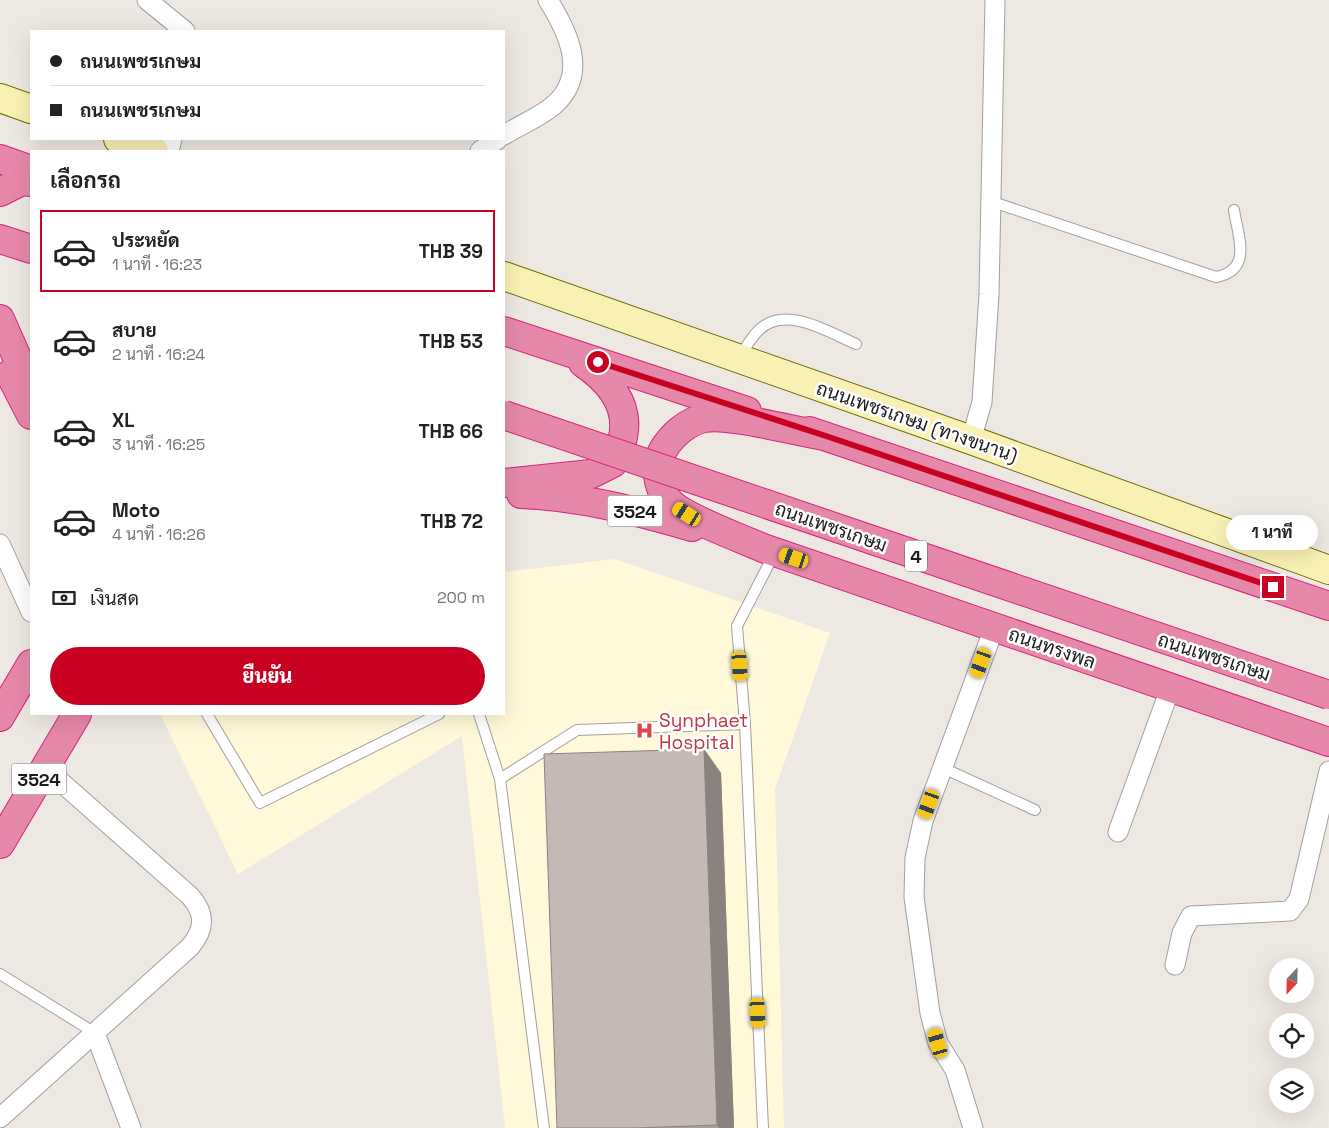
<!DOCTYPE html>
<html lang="th">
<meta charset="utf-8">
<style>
:root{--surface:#fff;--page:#f6f6f6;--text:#222;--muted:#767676;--line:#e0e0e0;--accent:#c80022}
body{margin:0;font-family:"Space Grotesk",Sarabun,sans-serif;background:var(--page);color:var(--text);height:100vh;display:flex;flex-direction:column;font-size:19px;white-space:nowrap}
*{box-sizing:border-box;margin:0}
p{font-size:16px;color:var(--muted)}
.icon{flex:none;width:28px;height:28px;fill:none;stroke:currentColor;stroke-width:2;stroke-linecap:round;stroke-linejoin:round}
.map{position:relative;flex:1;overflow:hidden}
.panel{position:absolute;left:30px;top:150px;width:475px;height:565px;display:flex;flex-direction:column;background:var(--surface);border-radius:0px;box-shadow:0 5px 20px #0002}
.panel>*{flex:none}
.banner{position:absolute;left:30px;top:30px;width:475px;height:110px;border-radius:0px;box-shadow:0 5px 20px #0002;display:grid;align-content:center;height:110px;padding:0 20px;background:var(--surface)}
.needle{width:32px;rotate:202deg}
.tools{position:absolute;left:1269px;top:958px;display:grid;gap:10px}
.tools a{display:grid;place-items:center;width:45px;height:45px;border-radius:50%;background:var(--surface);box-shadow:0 5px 20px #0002;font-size:25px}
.end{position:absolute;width:22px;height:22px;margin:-11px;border:6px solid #c80022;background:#fff;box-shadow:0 0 0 2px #fff}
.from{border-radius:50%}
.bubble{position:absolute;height:35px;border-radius:18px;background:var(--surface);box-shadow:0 5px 20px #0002;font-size:16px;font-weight:800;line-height:35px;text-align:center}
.car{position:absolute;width:15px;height:30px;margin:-15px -8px;border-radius:6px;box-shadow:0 0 4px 1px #0007;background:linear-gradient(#f5c518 24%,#345 0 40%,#f5c518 0 76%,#345 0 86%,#f5c518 0)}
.banner b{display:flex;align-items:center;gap:18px;height:48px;font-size:19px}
.banner b+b{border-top:1px solid var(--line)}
.banner i{width:12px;height:12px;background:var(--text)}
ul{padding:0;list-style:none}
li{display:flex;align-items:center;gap:15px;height:82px;margin:0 10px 8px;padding:0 10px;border:2px solid transparent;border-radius:0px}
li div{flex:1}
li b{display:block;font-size:19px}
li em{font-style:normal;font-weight:800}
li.active{border-color:var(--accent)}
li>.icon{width:45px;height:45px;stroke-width:1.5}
h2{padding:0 20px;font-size:22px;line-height:60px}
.pay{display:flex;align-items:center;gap:12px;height:55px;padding:0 20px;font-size:19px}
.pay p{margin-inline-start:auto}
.button{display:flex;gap:10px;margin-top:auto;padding:10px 20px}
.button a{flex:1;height:58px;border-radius:30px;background:var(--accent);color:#fff;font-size:20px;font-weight:800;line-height:58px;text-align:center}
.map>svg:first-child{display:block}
.education{fill:#fff9d9}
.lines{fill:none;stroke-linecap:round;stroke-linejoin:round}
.lane-casing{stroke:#a0a0a0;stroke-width:12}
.street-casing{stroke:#a0a0a0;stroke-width:21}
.secondary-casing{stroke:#726b04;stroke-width:30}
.highway-casing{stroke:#d7237f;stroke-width:30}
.lane{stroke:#fff;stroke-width:10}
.street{stroke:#fff;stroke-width:19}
.secondary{stroke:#f9f1b4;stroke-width:28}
.highway{stroke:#e688aa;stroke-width:28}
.highway-bridge-casing{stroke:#d7237f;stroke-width:30;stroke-linecap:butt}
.highway-bridge{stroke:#e688aa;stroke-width:28}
.wall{fill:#a99f9c}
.shaded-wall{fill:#8a827f}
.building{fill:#c5b9b5;stroke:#8a827f}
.route{stroke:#c80022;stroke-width:6}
.labels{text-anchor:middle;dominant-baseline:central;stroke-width:5;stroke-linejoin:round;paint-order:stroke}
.shield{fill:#fff;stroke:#606060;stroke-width:1}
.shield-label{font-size:18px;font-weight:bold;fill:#1c1c1c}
.street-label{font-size:19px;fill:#1c1c1c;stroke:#fff}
.health-label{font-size:19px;fill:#be3a42;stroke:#fff;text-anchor:start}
</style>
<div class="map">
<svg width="1329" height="1128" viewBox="0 0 1329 1128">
<rect width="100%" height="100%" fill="#eee8e2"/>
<!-- education -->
<path class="education" d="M 615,559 L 830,633 L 775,789 L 784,1128 L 505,1128 L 462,736 L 238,874 L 160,714 L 504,714 L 504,572 Z"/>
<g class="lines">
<defs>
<path id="lane" d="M 990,201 L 1216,277 C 1253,270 1238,237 1234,210
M 739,358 C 745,349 751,337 759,330 C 785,304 830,333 856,344
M 207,714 L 260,803 L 439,714
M 479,714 L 500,779 L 544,1128
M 943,768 L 1035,810
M 500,779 L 577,730 L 745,724
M 0,974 L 95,1033
M 763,1128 L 745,724 L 737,626 L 774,554"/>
<path id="street" d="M 147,0 L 185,31
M 504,135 C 520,125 540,117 554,105 C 589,74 568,32 548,0
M 169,151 L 172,139
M 480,151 L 498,139
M 971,440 L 982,402 L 989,294 L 995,0
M 0,544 L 31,612
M 1118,832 L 1170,689
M 1175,965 L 1182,933 L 1191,916 L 1290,911 L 1299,899 L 1329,771
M 95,1033 L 131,1128
M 0,1118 L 190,947 C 205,929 206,914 190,896 L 45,768
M 973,1128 L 955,1070 L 938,1043 L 930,1013 L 914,897 L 915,858 L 923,821 L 994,628"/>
<path id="secondary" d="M 0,98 L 31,109
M 118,139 L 154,151
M 504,276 L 971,440 L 1329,570"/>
<path id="highway" d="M 0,159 L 31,170
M 0,192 L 22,181 L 31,182
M 0,239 L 31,249
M 0,319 L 31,389
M 504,331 L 747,411
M 10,374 L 31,415
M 809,431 L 1329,606
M 825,436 C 797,432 729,413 704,418 C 687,422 672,435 663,450 C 654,464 657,487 668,500 C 679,516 743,539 763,548 L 1329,742
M 504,483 L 591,474 L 613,463 C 616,455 621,446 623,437 C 630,404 608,380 583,363
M 521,494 C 579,496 637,511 692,527
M 0,717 L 31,664
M 0,844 L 77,714"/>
</defs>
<!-- lane casing -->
<use href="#lane" class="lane-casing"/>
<!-- street casing -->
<use href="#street" class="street-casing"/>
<!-- secondary casing -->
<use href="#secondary" class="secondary-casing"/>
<!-- highway casing -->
<use href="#highway" class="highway-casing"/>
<!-- lane -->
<use href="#lane" class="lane"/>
<!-- street -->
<use href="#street" class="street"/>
<!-- secondary -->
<use href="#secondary" class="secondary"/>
<!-- highway -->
<use href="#highway" class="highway"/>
<defs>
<path id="highway-bridge" d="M 504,415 L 1329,695"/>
</defs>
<!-- highway-bridge casing -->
<use href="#highway-bridge" class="highway-bridge-casing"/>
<!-- highway-bridge -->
<use href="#highway-bridge" class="highway-bridge"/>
</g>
<!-- wall -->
<path class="wall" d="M 704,749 L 721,773 L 734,1128 L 557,1128 Z"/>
<!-- shaded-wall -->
<path class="shaded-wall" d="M 704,749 L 721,773 L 734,1128 L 719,1128 L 717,1125 Z"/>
<!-- building -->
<path class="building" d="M 704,749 L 717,1125 L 636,1128 L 557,1128 L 544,754 Z"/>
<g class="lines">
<!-- route -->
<path class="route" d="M 598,362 L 826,436 L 1273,587"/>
</g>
<!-- icons -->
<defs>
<symbol id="hospital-bare" viewBox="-9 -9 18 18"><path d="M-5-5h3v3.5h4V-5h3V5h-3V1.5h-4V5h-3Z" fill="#e0444e" stroke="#fff" stroke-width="2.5" paint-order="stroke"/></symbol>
</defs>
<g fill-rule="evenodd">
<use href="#hospital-bare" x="632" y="718" width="25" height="25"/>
</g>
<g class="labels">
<!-- shield labels -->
<g class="shield">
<rect x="607.5" y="495.5" width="55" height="31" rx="4"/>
<rect x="905" y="540.5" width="22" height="31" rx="4"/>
<rect x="11.5" y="763.5" width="55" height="31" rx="4"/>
</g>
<g class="shield-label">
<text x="635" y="511">3524</text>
<text x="916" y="556">4</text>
<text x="39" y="779">3524</text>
</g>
<!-- street labels -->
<g class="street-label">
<text transform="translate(917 422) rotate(19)">ถนนเพชรเกษม (ทางขนาน)</text>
<text transform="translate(831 527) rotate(19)">ถนนเพชรเกษม</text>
<text transform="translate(1052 648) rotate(19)">ถนนทรงพล</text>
<text transform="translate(1214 657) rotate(18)">ถนนเพชรเกษม</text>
</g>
<!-- health labels -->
<g class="health-label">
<text x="659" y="720">Synphaet<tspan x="659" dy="22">Hospital</tspan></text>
</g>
</g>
</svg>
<div class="tools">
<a><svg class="needle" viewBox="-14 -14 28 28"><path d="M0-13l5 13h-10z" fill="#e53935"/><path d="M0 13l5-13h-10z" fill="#767676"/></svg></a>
<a><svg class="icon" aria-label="locate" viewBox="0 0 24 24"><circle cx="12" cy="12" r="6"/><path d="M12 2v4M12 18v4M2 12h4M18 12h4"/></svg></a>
<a><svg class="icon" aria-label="layers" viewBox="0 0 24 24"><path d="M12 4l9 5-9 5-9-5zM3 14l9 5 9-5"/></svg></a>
</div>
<i class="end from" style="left:598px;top:362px"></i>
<i class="end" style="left:1273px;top:587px"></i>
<div class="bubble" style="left:1226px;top:515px;width:92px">1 นาที</div>
<i class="car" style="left:687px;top:514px;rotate:302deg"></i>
<i class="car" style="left:794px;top:558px;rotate:289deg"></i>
<i class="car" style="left:981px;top:663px;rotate:200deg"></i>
<i class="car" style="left:740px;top:666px;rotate:176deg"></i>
<i class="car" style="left:929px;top:804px;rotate:200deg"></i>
<i class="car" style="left:758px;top:1013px;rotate:177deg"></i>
<i class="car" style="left:938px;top:1043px;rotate:344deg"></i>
<div class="banner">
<b><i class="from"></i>ถนนเพชรเกษม</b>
<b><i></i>ถนนเพชรเกษม</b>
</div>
<section class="panel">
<h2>เลือกรถ</h2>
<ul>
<li class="active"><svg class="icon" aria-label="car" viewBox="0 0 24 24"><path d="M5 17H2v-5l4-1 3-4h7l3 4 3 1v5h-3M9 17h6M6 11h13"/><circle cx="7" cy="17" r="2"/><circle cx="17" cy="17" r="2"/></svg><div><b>ประหยัด</b><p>1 นาที · 16:23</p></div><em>THB 39</em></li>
<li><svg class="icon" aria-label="car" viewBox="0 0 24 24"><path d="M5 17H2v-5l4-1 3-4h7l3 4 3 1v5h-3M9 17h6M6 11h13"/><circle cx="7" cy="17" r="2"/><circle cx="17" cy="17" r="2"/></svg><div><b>สบาย</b><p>2 นาที · 16:24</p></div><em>THB 53</em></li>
<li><svg class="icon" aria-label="car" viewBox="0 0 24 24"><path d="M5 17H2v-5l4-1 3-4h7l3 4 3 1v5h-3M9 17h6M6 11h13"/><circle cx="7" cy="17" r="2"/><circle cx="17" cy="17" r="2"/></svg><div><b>XL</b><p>3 นาที · 16:25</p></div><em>THB 66</em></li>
<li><svg class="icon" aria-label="car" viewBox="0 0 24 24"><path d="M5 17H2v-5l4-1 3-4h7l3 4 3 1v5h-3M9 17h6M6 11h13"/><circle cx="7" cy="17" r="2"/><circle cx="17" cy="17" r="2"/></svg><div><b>Moto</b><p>4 นาที · 16:26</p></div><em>THB 72</em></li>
</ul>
<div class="pay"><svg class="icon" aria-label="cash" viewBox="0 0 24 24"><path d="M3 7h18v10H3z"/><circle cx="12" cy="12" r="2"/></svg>เงินสด<p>200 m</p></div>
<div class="button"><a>ยืนยัน</a></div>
</section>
</div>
